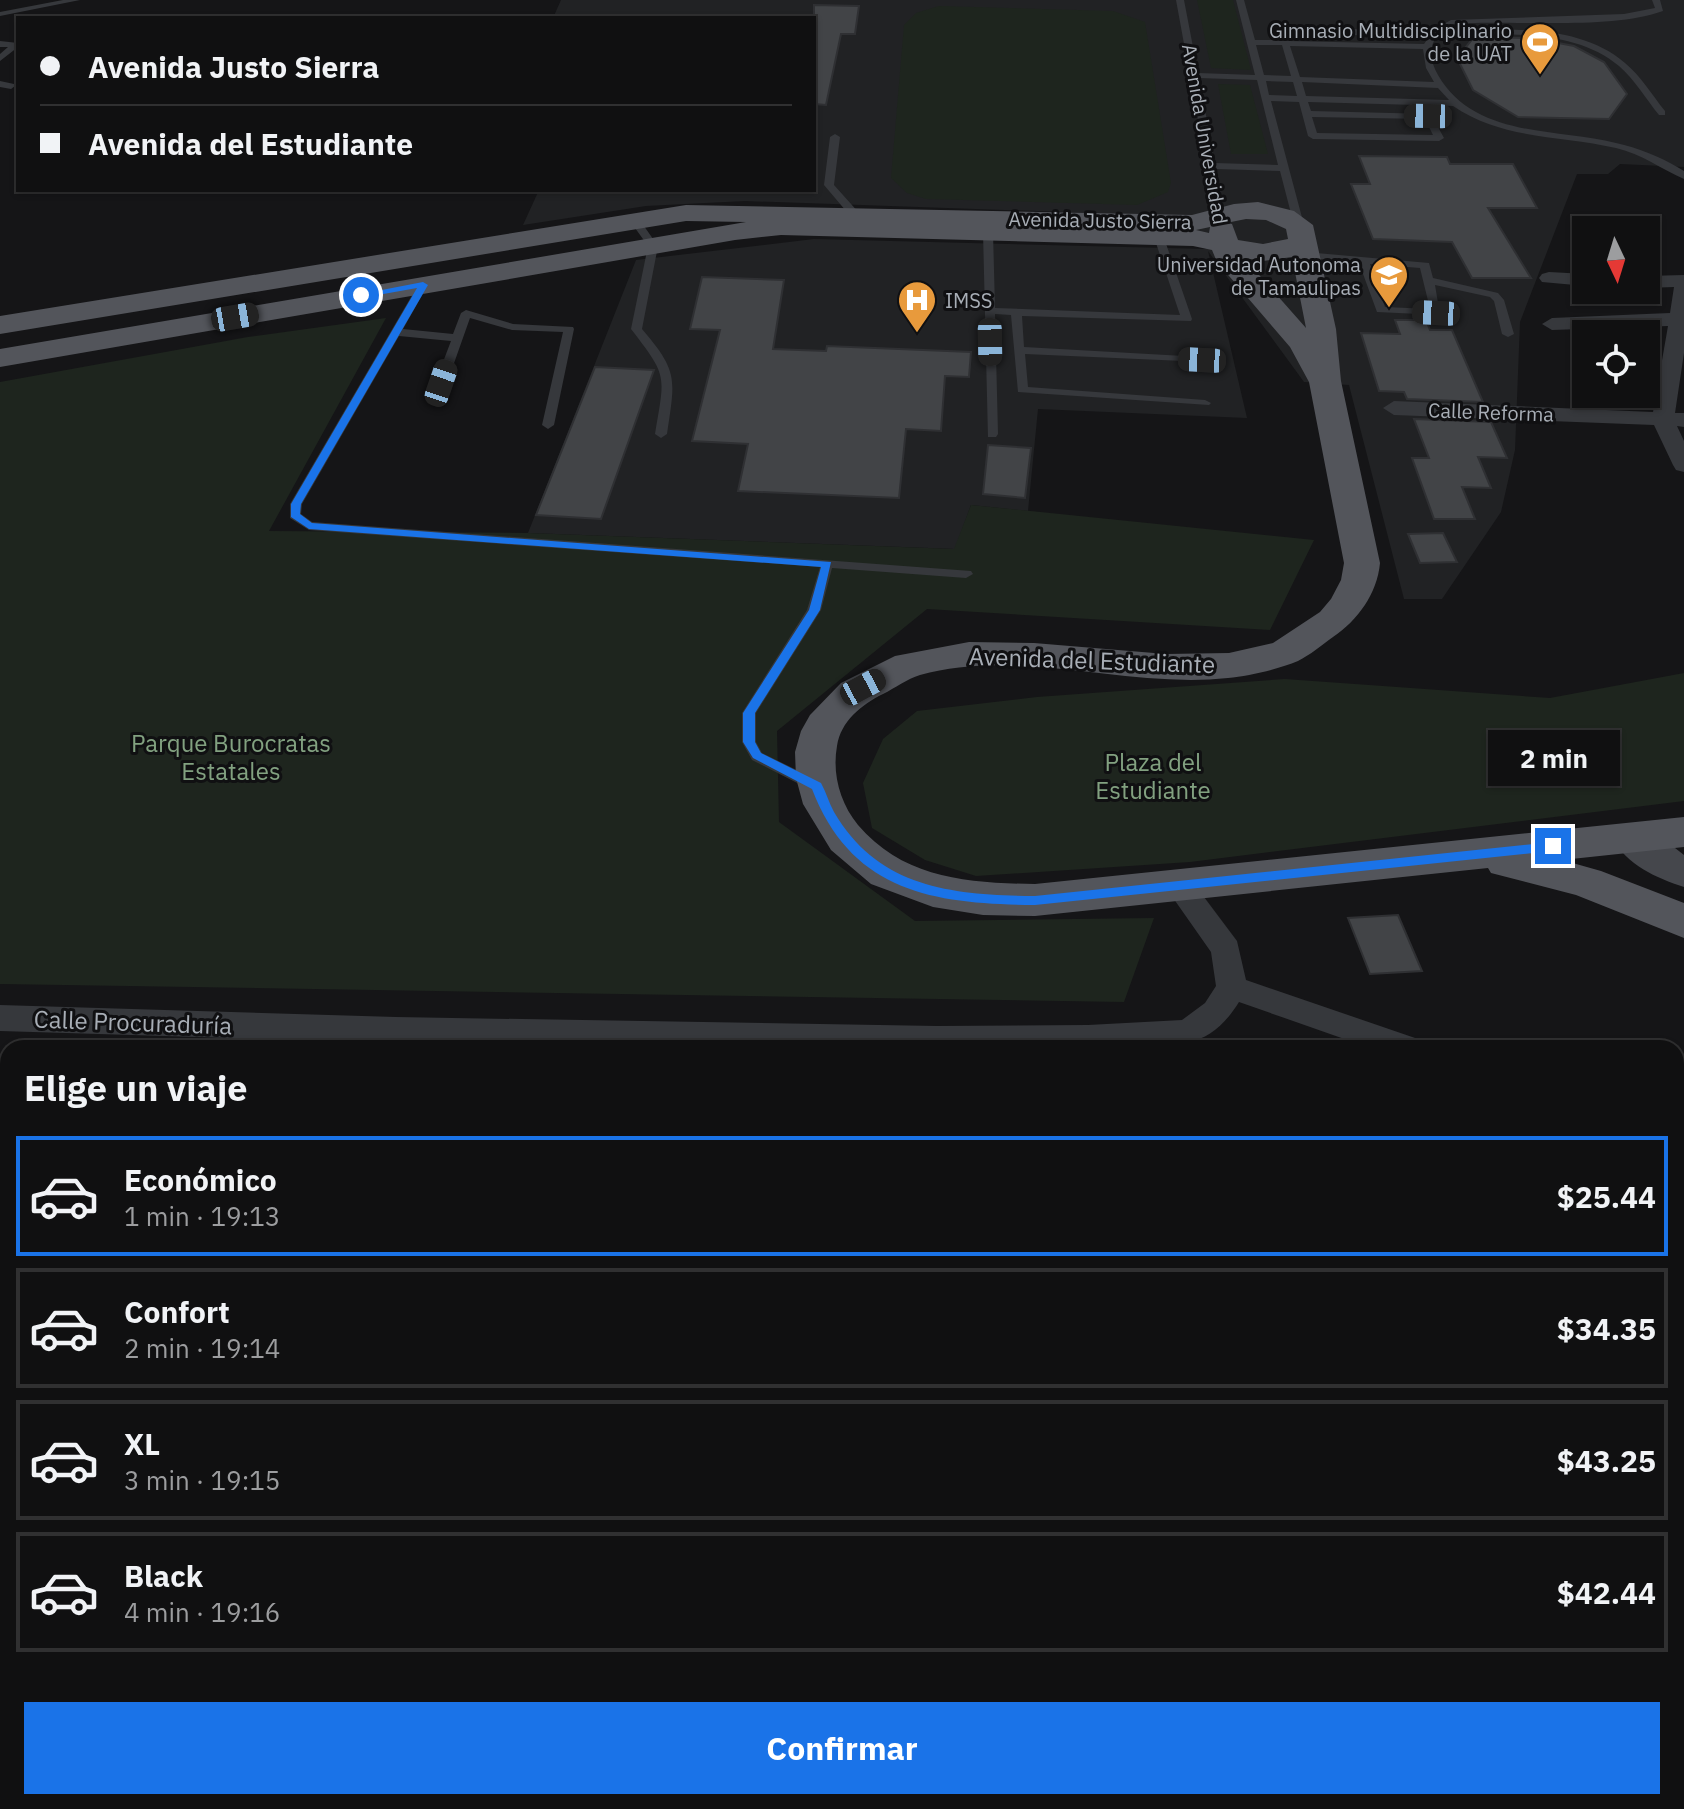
<!DOCTYPE html>
<html lang="es">
<meta charset="utf-8">
<style>
:root{--surface:#101011;--page:#19191a;--text:#f1f3f6;--muted:#9c9d9f;--line:#303031;--accent:#1a73e8}
body{margin:0;font-family:"IBM Plex Sans",sans-serif;background:var(--page);color:var(--text);height:100vh;display:flex;flex-direction:column;font-size:30px;white-space:nowrap}
*{box-sizing:border-box;margin:0}
p{font-size:26px;color:var(--muted)}
.icon{flex:none;width:44px;height:44px;fill:none;stroke:currentColor;stroke-width:2;stroke-linecap:round;stroke-linejoin:round}
.map{position:relative;flex:1;overflow:hidden}
.sheet{position:absolute;left:0px;top:1040px;width:1684px;height:770px;display:flex;flex-direction:column;background:var(--surface);border-radius:24px 24px 0 0;box-shadow:0 2px 6px #0004,0 0 0 2px var(--line)}
.sheet>*{flex:none}
.guide{position:absolute;left:16px;top:16px;width:800px;height:176px;border-radius:0px;box-shadow:0 2px 6px #0004,0 0 0 2px var(--line);display:grid;align-content:center;height:176px;padding:0 24px;background:var(--surface)}
.needle{width:52px;rotate:176deg}
.tools{position:absolute;left:1572px;top:216px;display:grid;gap:16px}
.tools a{display:grid;place-items:center;width:88px;height:88px;border-radius:0px;background:var(--surface);box-shadow:0 2px 6px #0004,0 0 0 2px var(--line);font-size:40px}
.end{position:absolute;width:36px;height:36px;margin:-18px;border:10px solid #1a73e8;background:#fff;box-shadow:0 0 0 4px #fff}
.from{border-radius:50%}
.bubble{position:absolute;height:56px;border-radius:0px;background:var(--surface);box-shadow:0 2px 6px #0004,0 0 0 2px var(--line);font-size:26px;font-weight:700;line-height:56px;text-align:center}
.car{position:absolute;width:24px;height:48px;margin:-24px -12px;border-radius:10px;box-shadow:0 0 6px 2px #0007;background:linear-gradient(#222 24%,#8ab4d8 0 40%,#222 0 76%,#8ab4d8 0 86%,#222 0)}
.guide b{display:flex;align-items:center;gap:28px;height:76px;font-size:30px}
.guide b+b{border-top:2px solid var(--line)}
.guide i{width:20px;height:20px;background:var(--text)}
ul{padding:0;list-style:none}
li{display:flex;align-items:center;gap:24px;height:120px;margin:0 16px 12px;padding:0 8px;border:4px solid var(--line);border-radius:0px}
li div{flex:1}
li b{display:block;font-size:30px}
li em{font-style:normal;font-weight:700}
li.active{border-color:var(--accent)}
li>.icon{width:72px;height:72px;stroke-width:1.5}
h2{padding:0 24px;font-size:36px;line-height:96px}
.action{display:flex;gap:16px;margin-top:auto;padding:16px 24px}
.action a{flex:1;height:92px;border-radius:0px;background:var(--accent);color:#fff;font-size:32px;font-weight:700;line-height:92px;text-align:center}
.map>svg:first-child{display:block}
.built{fill:#212224}
.green{fill:#1e251e}
.building{fill:#424447;stroke:#2f3033;stroke-width:2}
.lines{fill:none;stroke-linecap:round;stroke-linejoin:round}
.service{fill:#36383c;fill-rule:evenodd}
.minor{fill:#36383c;fill-rule:evenodd}
.secondary{fill:#45474c;fill-rule:evenodd}
.primary{fill:#53555b;fill-rule:evenodd}
.route{fill:#1a73e8}
.labels{text-anchor:middle;dominant-baseline:central;stroke-width:6;stroke-linejoin:round;paint-order:stroke}
.far-poi-label{font-size:20px;fill:#a8aeb6;stroke:#101012;text-anchor:end}
.far-street-label{font-size:20px;fill:#a8aeb6;stroke:#101012}
.street-label{font-size:24px;fill:#a8aeb6;stroke:#101012}
.park-label{font-size:24px;fill:#82a180;stroke:#101012}
</style>
<div class="map">
<svg width="1684" height="1809" viewBox="0 0 1684 1809">
<rect width="100%" height="100%" fill="#151517"/>
<!-- built -->
<path class="built" d="M 561,0 L 1684,0 L 1684,167 L 1620,164 L 1608,174 L 1577,174 L 1520,322 L 1515,450 L 1501,512 L 1442,599 L 1404,599 L 1349,385 L 1304,382 L 1208,251 L 1247,418 L 1038,409 L 1028,511 L 971,505 L 955,549 L 528,533 L 636,260 L 814,239 L 1206,249 L 1180,216 L 745,201 L 646,206 L 523,225 L 539,190 L 814,190 L 814,18 L 553,18 Z"/>
<!-- green -->
<path class="green" d="M 1197,0 L 1233,0 L 1251,70 L 1211,68 Z
M 939,6 L 1113,11 L 1145,22 L 1171,183 L 1168,192 L 1137,205 L 926,199 L 907,193 L 891,178 L 904,25 L 916,13 Z
M 1218,84 L 1250,85 L 1268,154 L 1231,154 Z
M 386,318 L 269,531 L 528,533 L 954,549 L 971,505 L 1314,540 L 1270,630 L 927,609 L 777,731 L 779,822 L 915,921 L 1154,918 L 1124,1002 L 0,984 L 0,382 L 248,337 Z
M 1684,673 L 1684,801 L 1190,862 L 976,876 L 925,860 L 872,828 L 863,783 L 883,739 L 917,711 L 1037,697 L 1285,679 L 1550,698 Z"/>
<!-- building -->
<path class="building" d="M 814,5 L 859,6 L 855,34 L 841,34 L 826,105 L 814,104 Z
M 1474,37 L 1532,38 L 1574,46 L 1604,62 L 1627,94 L 1609,119 L 1518,117 L 1473,90 L 1457,58 Z
M 1359,156 L 1447,157 L 1450,164 L 1513,164 L 1537,208 L 1488,208 L 1531,278 L 1472,278 L 1452,242 L 1373,239 L 1351,184 L 1370,184 Z
M 702,277 L 784,280 L 773,349 L 826,351 L 827,346 L 971,352 L 969,377 L 945,376 L 941,431 L 906,429 L 899,498 L 738,491 L 748,444 L 692,441 L 720,330 L 690,329 Z
M 1395,320 L 1426,320 L 1430,330 L 1452,330 L 1483,402 L 1407,399 L 1404,392 L 1379,391 L 1361,333 L 1400,334 Z
M 595,367 L 654,370 L 601,519 L 536,515 Z
M 1414,419 L 1491,422 L 1507,458 L 1478,457 L 1491,488 L 1462,487 L 1475,519 L 1434,519 L 1412,458 L 1429,458 Z
M 988,445 L 1031,448 L 1025,498 L 983,494 Z
M 1443,533 L 1457,562 L 1420,563 L 1408,534 Z
M 1398,915 L 1422,971 L 1370,974 L 1348,918 Z"/>
<g class="lines">
<!-- service -->
<path class="service" d="M 63,0 L 80,0 L 0,16 L 0,12 Z
M 1176,0 L 1184,0 L 1198,73 L 1255,75 L 1236,0 L 1244,0 L 1255,40 L 1280,40 L 1277,29 L 1281,26 L 1398,31 L 1402,34 L 1398,37 L 1286,32 L 1289,41 L 1424,44 L 1435,29 L 1451,20 L 1624,14 L 1655,8 L 1652,0 L 1660,0 L 1663,11 C 1613,29 1525,21 1470,23 L 1453,24 L 1444,30 C 1502,30 1578,22 1625,63 C 1641,76 1652,95 1665,111 L 1665,115 L 1659,115 C 1646,99 1635,80 1619,66 C 1572,26 1496,35 1438,35 C 1428,47 1430,61 1438,75 C 1474,138 1555,128 1616,143 C 1638,148 1659,156 1679,168 L 1684,171 L 1684,179 C 1661,169 1642,154 1616,148 C 1560,135 1503,140 1453,106 L 1308,102 L 1311,111 L 1431,114 L 1444,138 L 1439,141 L 1313,139 L 1308,136 L 1299,102 L 1271,101 L 1304,225 L 1299,228 L 1294,225 L 1280,171 L 1216,169 L 1225,217 L 1216,219 ZM 1256,45 L 1282,45 L 1291,76 L 1264,75 ZM 1290,46 L 1423,49 L 1426,68 L 1434,82 L 1300,77 ZM 1199,78 L 1257,80 L 1278,165 L 1215,163 ZM 1266,81 L 1293,82 L 1297,96 L 1269,95 ZM 1302,82 L 1438,88 L 1449,100 L 1306,96 ZM 1312,117 L 1425,119 L 1433,135 L 1317,133 Z
M 0,41 L 18,43 L 18,47 L 0,61 L 0,54 L 8,47 L 0,47 Z
M 0,81 L 14,84 L 15,86 L 11,89 L 0,87 Z
M 835,134 L 840,137 L 834,185 L 860,214 L 860,218 L 852,218 L 824,185 L 830,137 Z
M 635,218 L 639,219 L 658,246 L 642,329 C 679,372 675,379 667,434 L 661,438 L 655,434 C 665,374 668,377 631,329 L 648,246 L 630,221 Z
M 988,229 L 993,232 L 995,308 L 1180,315 L 1154,237 L 1163,235 L 1192,319 L 1191,321 L 1022,316 L 1024,347 L 1202,357 L 1206,358 L 1206,362 L 1025,354 L 1028,387 L 1205,400 L 1211,403 L 1209,405 L 1018,392 L 1011,315 L 995,314 L 998,434 L 996,437 L 988,437 L 983,232 Z
M 1305,252 L 1429,263 L 1433,278 L 1498,293 L 1504,300 L 1514,334 L 1508,337 L 1502,334 L 1494,301 L 1490,297 L 1435,285 L 1440,315 L 1377,312 L 1359,263 L 1301,257 L 1300,255 ZM 1370,264 L 1420,268 L 1430,309 L 1385,307 Z
M 423,282 L 428,285 L 403,329 L 453,334 L 461,313 L 466,310 L 513,324 L 573,327 L 574,329 L 554,425 L 548,429 L 542,425 L 563,332 L 512,330 L 470,318 L 447,383 L 441,386 L 435,383 L 451,341 L 399,336 L 302,504 L 301,514 L 312,522 L 971,571 L 973,574 L 966,578 L 832,568 L 821,610 L 756,713 L 756,742 L 762,753 L 819,781 L 821,785 L 819,789 L 809,789 L 752,760 L 742,742 L 742,713 L 807,610 L 820,567 L 309,530 L 290,518 L 290,504 L 418,285 Z"/>
<!-- minor -->
<path class="minor" d="M 1549,272 L 1586,274 L 1586,286 L 1542,282 L 1539,278 L 1542,274 Z
M 1684,275 L 1684,353 L 1675,413 L 1684,413 L 1684,427 L 1677,426 L 1684,441 L 1684,472 L 1676,470 L 1673,465 L 1654,425 L 1394,415 L 1383,408 L 1394,401 L 1653,412 L 1668,326 L 1552,330 L 1542,324 L 1552,318 L 1670,313 L 1674,287 L 1646,288 L 1646,276 Z
M 1179,874 L 1189,877 L 1237,941 L 1246,980 L 1418,1039 L 1423,1048 L 1370,1048 L 1239,1002 C 1211,1047 1184,1045 1135,1048 L 709,1048 L 396,1043 L 0,1031 L 0,1005 L 396,1017 L 937,1026 L 1088,1025 L 1182,1020 L 1205,1003 L 1216,986 L 1211,952 L 1164,885 L 1169,877 Z
M 8,1348 L 8,1402 L 0,1405 L 0,1351 Z
M 1684,1569 L 1684,1611 L 1676,1612 L 1676,1570 Z
M 187,1802 L 231,1802 L 229,1809 L 185,1809 Z
M 532,1802 L 576,1802 L 575,1809 L 531,1809 Z
M 858,1802 L 902,1802 L 902,1809 L 858,1809 Z
M 1214,1802 L 1258,1802 L 1261,1809 L 1217,1809 Z
M 1516,1802 L 1561,1802 L 1564,1809 L 1519,1809 Z"/>
<!-- secondary -->
<path class="secondary" d="M 1633,823 L 1648,827 L 1684,855 L 1684,887 C 1656,878 1627,865 1612,838 L 1618,827 Z"/>
<!-- primary -->
<path class="primary" d="M 1258,202 L 1294,211 L 1313,225 L 1336,329 L 1341,381 L 1380,563 C 1377,594 1358,620 1333,637 C 1322,645 1310,655 1298,661 C 1279,669 1249,676 1228,678 C 1126,689 1020,647 920,675 C 907,679 895,688 883,694 C 861,705 841,721 837,746 C 832,774 840,803 858,825 C 904,879 969,883 1035,884 L 1684,817 L 1684,847 L 1562,860 L 1601,871 L 1684,903 L 1684,938 L 1576,895 L 1491,873 L 1488,868 L 1035,916 L 983,915 L 933,907 L 871,884 L 831,850 L 803,804 L 796,778 L 795,752 L 801,731 L 810,715 L 841,683 L 895,656 L 969,642 L 1034,643 L 1166,654 L 1229,653 L 1273,643 L 1320,612 L 1331,599 L 1341,580 L 1344,563 L 1309,382 L 1290,347 L 1217,262 L 1212,250 L 1193,246 L 781,235 L 735,240 L 0,367 L 0,349 L 746,222 L 686,221 L 0,334 L 0,316 L 686,205 L 1192,215 L 1234,204 ZM 1246,219 L 1266,220 L 1286,229 L 1288,239 L 1263,244 L 1238,240 L 1232,224 L 1226,223 ZM 1210,227 L 1209,233 L 1196,230 ZM 1292,257 L 1306,328 L 1244,258 L 1263,261 Z"/>
</g>
<!-- route -->
<path class="route" d="M 423,282 L 428,285 L 301,504 L 300,514 L 312,523 L 831,562 L 820,610 L 755,713 L 755,742 L 761,753 L 821,783 C 826,792 829,803 834,812 C 879,889 954,895 1035,896 L 1553,842 L 1559,846 L 1553,851 L 1035,905 C 935,904 852,893 812,789 L 753,758 L 743,742 L 743,713 L 809,610 L 821,567 L 309,529 L 291,517 L 291,504 L 417,288 L 361,298 L 356,295 Z"/>
<!-- icons -->
<defs>
<symbol id="stadium-pin" viewBox="-11 -11 22 30"><path d="M0 17L-7.5 6A9.5 9.5 0 1 1 7.5 6Z" fill="#e89a3c" stroke="#101012"/><path d="M0-5a6.5 5 0 1 0 0 10a6.5 5 0 1 0 0-10ZM-3.5-1.8h7v3.6h-7Z" fill="#fff"/></symbol>
<symbol id="university-pin" viewBox="-11 -11 22 30"><path d="M0 17L-7.5 6A9.5 9.5 0 1 1 7.5 6Z" fill="#e89a3c" stroke="#101012"/><path d="M0-5L7-2L0 1L-7-2ZM-4 1L0 2.5L4 1V4Q0 6-4 4Z" fill="#fff"/></symbol>
<symbol id="hospital-pin" viewBox="-11 -11 22 30"><path d="M0 17L-7.5 6A9.5 9.5 0 1 1 7.5 6Z" fill="#e89a3c" stroke="#101012"/><path d="M-5-5h3v3.5h4V-5h3V5h-3V1.5h-4V5h-3Z" fill="#fff"/></symbol>
</defs>
<g fill-rule="evenodd">
<use href="#stadium-pin" x="1518" y="20" width="44" height="60"/>
<use href="#university-pin" x="1367" y="253" width="44" height="60"/>
<use href="#hospital-pin" x="895" y="278" width="44" height="60"/>
</g>
<g class="labels">
<!-- far-poi labels -->
<g class="far-poi-label">
<text x="1512" y="30">Gimnasio Multidisciplinario<tspan x="1512" dy="23">de la UAT</tspan></text>
<text x="1361" y="264">Universidad Autonoma<tspan x="1361" dy="23">de Tamaulipas</tspan></text>
<text x="945" y="300" text-anchor="start">IMSS</text>
</g>
<!-- far-street labels -->
<g class="far-street-label">
<text transform="translate(1205 134) rotate(80)">Avenida Universidad</text>
<text transform="translate(1100 220) rotate(1)">Avenida Justo Sierra</text>
<text transform="translate(1491 412) rotate(2)">Calle Reforma</text>
</g>
<!-- street labels -->
<g class="street-label">
<text transform="translate(1092 660) rotate(2)">Avenida del Estudiante</text>
<text transform="translate(133 1022) rotate(2)">Calle Procuraduría</text>
</g>
<!-- park labels -->
<g class="park-label">
<text x="231" y="743">Parque Burocratas<tspan x="231" dy="28">Estatales</tspan></text>
<text x="1153" y="762">Plaza del<tspan x="1153" dy="28">Estudiante</tspan></text>
</g>
</g>
</svg>
<div class="tools">
<a><svg class="needle" viewBox="-14 -14 28 28"><path d="M0-13l5 13h-10z" fill="#e53935"/><path d="M0 13l5-13h-10z" fill="#9c9d9f"/></svg></a>
<a><svg class="icon" aria-label="locate" viewBox="0 0 24 24"><circle cx="12" cy="12" r="6"/><path d="M12 2v4M12 18v4M2 12h4M18 12h4"/></svg></a>
</div>
<i class="end from" style="left:361px;top:295px"></i>
<i class="end" style="left:1553px;top:846px"></i>
<div class="bubble" style="left:1488px;top:730px;width:132px">2 min</div>
<i class="car" style="left:1428px;top:116px;rotate:271deg"></i>
<i class="car" style="left:1436px;top:313px;rotate:273deg"></i>
<i class="car" style="left:235px;top:317px;rotate:80deg"></i>
<i class="car" style="left:990px;top:342px;rotate:179deg"></i>
<i class="car" style="left:1202px;top:360px;rotate:273deg"></i>
<i class="car" style="left:441px;top:383px;rotate:19deg"></i>
<i class="car" style="left:863px;top:687px;rotate:62deg"></i>
<div class="guide">
<b><i class="from"></i>Avenida Justo Sierra</b>
<b><i></i>Avenida del Estudiante</b>
</div>
<section class="sheet">
<h2>Elige un viaje</h2>
<ul>
<li class="active"><svg class="icon" aria-label="car" viewBox="0 0 24 24"><path d="M5 17H2v-5l4-1 3-4h7l3 4 3 1v5h-3M9 17h6M6 11h13"/><circle cx="7" cy="17" r="2"/><circle cx="17" cy="17" r="2"/></svg><div><b>Económico</b><p>1 min · 19:13</p></div><em>$25.44</em></li>
<li><svg class="icon" aria-label="car" viewBox="0 0 24 24"><path d="M5 17H2v-5l4-1 3-4h7l3 4 3 1v5h-3M9 17h6M6 11h13"/><circle cx="7" cy="17" r="2"/><circle cx="17" cy="17" r="2"/></svg><div><b>Confort</b><p>2 min · 19:14</p></div><em>$34.35</em></li>
<li><svg class="icon" aria-label="car" viewBox="0 0 24 24"><path d="M5 17H2v-5l4-1 3-4h7l3 4 3 1v5h-3M9 17h6M6 11h13"/><circle cx="7" cy="17" r="2"/><circle cx="17" cy="17" r="2"/></svg><div><b>XL</b><p>3 min · 19:15</p></div><em>$43.25</em></li>
<li><svg class="icon" aria-label="car" viewBox="0 0 24 24"><path d="M5 17H2v-5l4-1 3-4h7l3 4 3 1v5h-3M9 17h6M6 11h13"/><circle cx="7" cy="17" r="2"/><circle cx="17" cy="17" r="2"/></svg><div><b>Black</b><p>4 min · 19:16</p></div><em>$42.44</em></li>
</ul>
<div class="action"><a>Confirmar</a></div>
</section>
</div>
